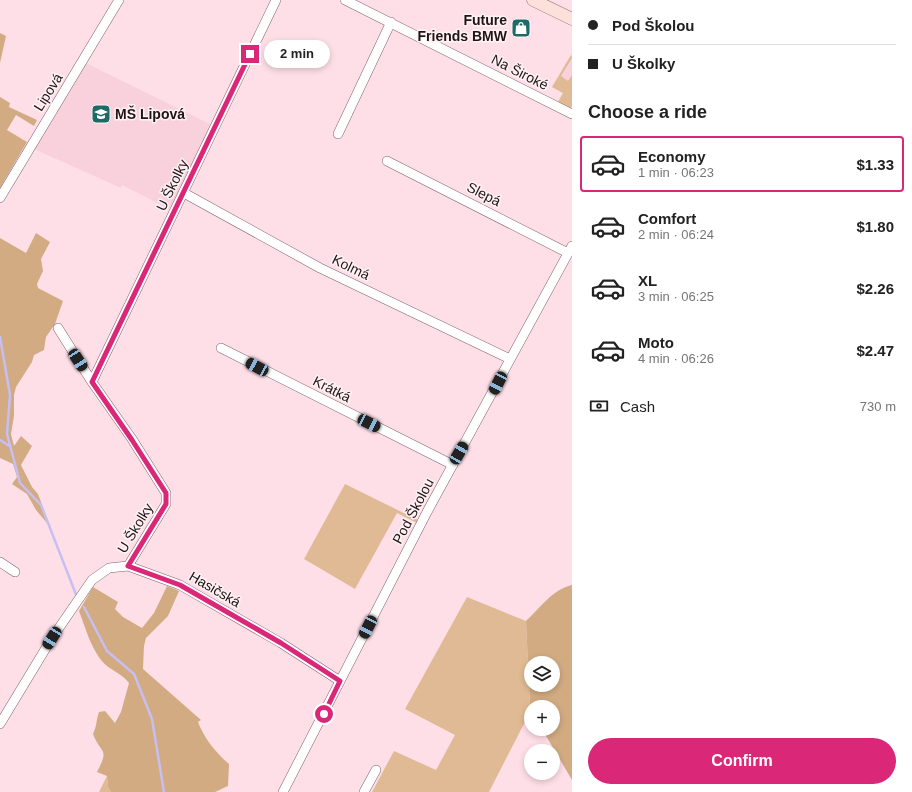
<!DOCTYPE html>
<meta charset="utf-8">
<style>
:root{--surface:#fff;--page:#f6f6f6;--text:#222;--muted:#767676;--line:#e0e0e0;--accent:#db2777}
body{margin:0;font-family:Helvetica,sans-serif;background:var(--page);color:var(--text);height:100vh;display:flex;flex-direction:column;font-size:15px;white-space:nowrap}
*{box-sizing:border-box;margin:0}
p{font-size:13px;color:var(--muted)}
.icon{flex:none;width:22px;height:22px;fill:none;stroke:currentColor;stroke-width:2;stroke-linecap:round;stroke-linejoin:round}
.map{position:relative;flex:1;overflow:hidden}
.side{display:flex;flex-direction:column;background:var(--surface);width:340px}
.side>*{flex:none}
.top-card{display:grid;align-content:center;height:88px;padding:0 16px;background:var(--surface)}
.buttons{position:absolute;left:524px;top:656px;display:grid;gap:8px}
.buttons a{display:grid;place-items:center;width:36px;height:36px;border-radius:50%;background:var(--surface);box-shadow:0 2px 6px #0003;font-size:20px}
.end{position:absolute;width:18px;height:18px;margin:-9px;border:5px solid #db2777;background:#fff;box-shadow:0 0 0 2px #fff}
.from{border-radius:50%}
.bubble{position:absolute;height:28px;border-radius:14px;background:var(--surface);box-shadow:0 2px 6px #0003;font-size:13px;font-weight:800;line-height:28px;text-align:center}
.car{position:absolute;width:12px;height:24px;margin:-12px -6px;border-radius:5px;box-shadow:0 0 3px 1px #0007;background:linear-gradient(#222 24%,#8ab4d8 0 40%,#222 0 76%,#8ab4d8 0 86%,#222 0)}
.top-card b{display:flex;align-items:center;gap:14px;height:38px;font-size:15px}
.top-card b+b{border-top:1px solid var(--line)}
.top-card i{width:10px;height:10px;background:var(--text)}
ul{padding:0;list-style:none}
li{display:flex;align-items:center;gap:12px;height:56px;margin:0 8px 6px;padding:0 8px;border:2px solid transparent;border-radius:4px}
li div{flex:1}
li b{display:block;font-size:15px}
li em{font-style:normal;font-weight:800}
li.selected{border-color:var(--accent)}
li>.icon{width:36px;height:36px;stroke-width:1.5}
h2{padding:0 16px;font-size:18px;line-height:48px}
.pay{display:flex;align-items:center;gap:10px;height:44px;padding:0 16px;font-size:15px}
.pay p{margin-inline-start:auto}
.button{display:flex;gap:8px;margin-top:auto;padding:8px 16px}
.button a{flex:1;height:46px;border-radius:24px;background:var(--accent);color:#fff;font-size:16px;font-weight:800;line-height:46px;text-align:center}
main{display:flex;flex:1;min-height:0}
.map>svg:first-child{display:block}
.built{fill:#f9d1dc}
.green{fill:#e0ba94}
.forest{fill:#d2ab82;fill-rule:evenodd}
.lines{fill:none;stroke-linecap:round;stroke-linejoin:round}
.stream{stroke:#c7bff2;stroke-width:2.5}
.minor-casing{stroke:#7e636a;stroke-width:10}
.secondary-casing{stroke:#7e636a;stroke-width:13}
.minor{stroke:#fff;stroke-width:9}
.secondary{stroke:#fee0da;stroke-width:12}
.route{stroke:#db2777;stroke-width:5}
.labels{text-anchor:middle;dominant-baseline:central;stroke-width:3;stroke-linejoin:round;paint-order:stroke}
.poi-label{font-size:14px;font-weight:bold;fill:#1f1417;stroke:#fff2f5;text-anchor:end}
.street-label{font-size:14px;fill:#1f1417;stroke:#fff2f5}
</style>
<main>
<div class="map">
<svg width="572" height="792" viewBox="0 0 572 792">
<rect width="100%" height="100%" fill="#ffdfe7"/>
<!-- built -->
<path class="built" d="M 572,54 L 572,111 L 557,104 L 563,93 L 552,87 Z
M 86,63 L 212,125 L 171,210 L 122,185 L 121,188 L 34,149 Z"/>
<!-- green -->
<path class="green" d="M 571,55 L 572,58 L 561,76 L 568,81 L 572,75 L 572,106 L 569,110 L 557,104 L 563,93 L 552,87 Z
M 345,484 L 420,521 L 419,524 L 397,513 L 355,589 L 304,559 Z
M 467,597 L 526,621 L 530,707 L 528,716 L 489,792 L 372,792 L 394,751 L 436,770 L 455,735 L 405,709 Z
M 107,776 L 108,787 L 111,792 L 99,792 Z"/>
<!-- forest -->
<path class="forest" d="M 0,33 L 6,36 L 0,63 Z
M 0,97 L 10,103 L 9,107 L 37,120 L 34,126 L 16,115 L 7,130 L 27,142 L 0,188 Z
M 36,233 L 50,242 L 41,259 L 43,271 L 37,284 L 38,288 L 63,301 L 55,324 L 46,337 L 44,350 L 34,355 L 32,362 L 16,387 L 14,395 L 14,416 L 11,434 L 14,446 L 21,436 L 32,446 L 21,465 L 32,487 L 38,494 L 48,521 L 47,523 L 36,510 L 27,494 L 12,484 L 17,477 L 13,464 L 0,458 L 0,238 L 26,253 Z
M 572,585 L 572,780 L 542,729 L 553,729 L 553,707 L 531,707 L 531,709 L 530,707 L 526,621 C 540,608 553,589 572,585 ZM 531,663 L 553,663 L 553,685 L 531,685 Z
M 167,586 L 179,591 L 168,616 L 146,638 L 144,646 L 143,669 L 201,720 L 198,722 C 204,738 216,753 229,764 L 228,786 L 215,792 L 111,792 L 108,787 L 107,776 L 97,772 C 110,747 101,755 93,734 C 97,726 96,720 99,712 L 105,711 L 115,723 L 121,712 L 129,683 C 123,675 115,672 107,666 C 92,653 86,629 79,611 L 93,587 L 118,602 L 115,609 L 123,617 L 142,628 L 154,613 Z"/>
<g class="lines">
<!-- stream -->
<path class="stream" d="M 0,337 L 10,395 L 7,434 L 20,483 L 41,505 L 77,597
M 0,440 L 11,447
M 84,607 L 107,651 L 134,674 L 152,719 L 164,792"/>
<defs>
<path id="minor" d="M 345,0 L 572,114
M 338,134 L 391,22
M 387,161 L 568,253
M 184,193 L 320,268 L 510,359
M 0,198 L 119,0
M 58,328 L 92,382
M 221,348 L 453,465
M 0,562 L 15,572
M 128,566 L 166,504 L 166,493 L 132,439 L 92,382 L 276,0
M 0,724 L 52,638 L 92,580 L 109,568 L 128,566 L 180,585 L 281,643 L 340,681
M 283,792 L 427,512 L 572,246
M 364,792 L 376,770"/>
<path id="secondary" d="M 533,0 L 572,19"/>
</defs>
<!-- minor casing -->
<use href="#minor" class="minor-casing"/>
<!-- secondary casing -->
<use href="#secondary" class="secondary-casing"/>
<!-- minor -->
<use href="#minor" class="minor"/>
<!-- secondary -->
<use href="#secondary" class="secondary"/>
</g>
<g class="lines">
<!-- route -->
<path class="route" d="M 250,54 L 92,382 L 132,440 L 166,493 L 166,504 L 128,566 L 180,585 L 281,643 L 340,681 L 324,714"/>
</g>
<!-- icons -->
<defs>
<symbol id="shop-square" viewBox="-11 -11 22 22"><rect x="-9" y="-9" width="18" height="18" rx="4" fill="#1e6a67" stroke="#fff2f5"/><path d="M-5-2.5h2.3a2.7 3.5 0 0 1 5.4 0H5L5.5 6h-11ZM-1.5-2.5h3a1.5 2.3 0 0 0-3 0Z" fill="#fff"/></symbol>
<symbol id="school-square" viewBox="-11 -11 22 22"><rect x="-9" y="-9" width="18" height="18" rx="4" fill="#1e6a67" stroke="#fff2f5"/><path d="M0-5L7-2L0 1L-7-2ZM-4 1L0 2.5L4 1V4Q0 6-4 4Z" fill="#fff"/></symbol>
</defs>
<g fill-rule="evenodd">
<use href="#shop-square" x="510" y="17" width="22" height="22"/>
<use href="#school-square" x="90" y="103" width="22" height="22"/>
</g>
<g class="labels">
<!-- poi labels -->
<g class="poi-label">
<text x="507" y="20">Future<tspan x="507" dy="16">Friends BMW</tspan></text>
<text x="115" y="114" text-anchor="start">MŠ Lipová</text>
</g>
<!-- street labels -->
<g class="street-label">
<text transform="translate(520 72) rotate(27)">Na Široké</text>
<text transform="translate(48 92) rotate(-58)">Lipová</text>
<text transform="translate(172 185) rotate(-64)">U Školky</text>
<text transform="translate(484 194) rotate(27)">Slepá</text>
<text transform="translate(351 267) rotate(26)">Kolmá</text>
<text transform="translate(332 389) rotate(27)">Krátká</text>
<text transform="translate(413 511) rotate(-62)">Pod Školou</text>
<text transform="translate(135 528) rotate(-59)">U Školky</text>
<text transform="translate(215 589) rotate(30)">Hasičská</text>
</g>
</g>
</svg>
<div class="buttons">
<a><svg class="icon" aria-label="layers" viewBox="0 0 24 24"><path d="M12 4l9 5-9 5-9-5zM3 14l9 5 9-5"/></svg></a>
<a>+</a>
<a>−</a>
</div>
<i class="end from" style="left:324px;top:714px"></i>
<i class="end" style="left:250px;top:54px"></i>
<div class="bubble" style="left:264px;top:40px;width:66px">2 min</div>
<i class="car" style="left:78px;top:360px;rotate:147deg"></i>
<i class="car" style="left:257px;top:367px;rotate:298deg"></i>
<i class="car" style="left:498px;top:383px;rotate:207deg"></i>
<i class="car" style="left:369px;top:423px;rotate:117deg"></i>
<i class="car" style="left:459px;top:453px;rotate:30deg"></i>
<i class="car" style="left:368px;top:627px;rotate:207deg"></i>
<i class="car" style="left:52px;top:638px;rotate:212deg"></i>
</div>
<section class="side">
<div class="top-card">
<b><i class="from"></i>Pod Školou</b>
<b><i></i>U Školky</b>
</div>
<h2>Choose a ride</h2>
<ul>
<li class="selected"><svg class="icon" aria-label="car" viewBox="0 0 24 24"><path d="M5 17H2v-5l4-1 3-4h7l3 4 3 1v5h-3M9 17h6M6 11h13"/><circle cx="7" cy="17" r="2"/><circle cx="17" cy="17" r="2"/></svg><div><b>Economy</b><p>1 min · 06:23</p></div><em>$1.33</em></li>
<li><svg class="icon" aria-label="car" viewBox="0 0 24 24"><path d="M5 17H2v-5l4-1 3-4h7l3 4 3 1v5h-3M9 17h6M6 11h13"/><circle cx="7" cy="17" r="2"/><circle cx="17" cy="17" r="2"/></svg><div><b>Comfort</b><p>2 min · 06:24</p></div><em>$1.80</em></li>
<li><svg class="icon" aria-label="car" viewBox="0 0 24 24"><path d="M5 17H2v-5l4-1 3-4h7l3 4 3 1v5h-3M9 17h6M6 11h13"/><circle cx="7" cy="17" r="2"/><circle cx="17" cy="17" r="2"/></svg><div><b>XL</b><p>3 min · 06:25</p></div><em>$2.26</em></li>
<li><svg class="icon" aria-label="car" viewBox="0 0 24 24"><path d="M5 17H2v-5l4-1 3-4h7l3 4 3 1v5h-3M9 17h6M6 11h13"/><circle cx="7" cy="17" r="2"/><circle cx="17" cy="17" r="2"/></svg><div><b>Moto</b><p>4 min · 06:26</p></div><em>$2.47</em></li>
</ul>
<div class="pay"><svg class="icon" aria-label="cash" viewBox="0 0 24 24"><path d="M3 7h18v10H3z"/><circle cx="12" cy="12" r="2"/></svg>Cash<p>730 m</p></div>
<div class="button"><a>Confirm</a></div>
</section>
</main>
